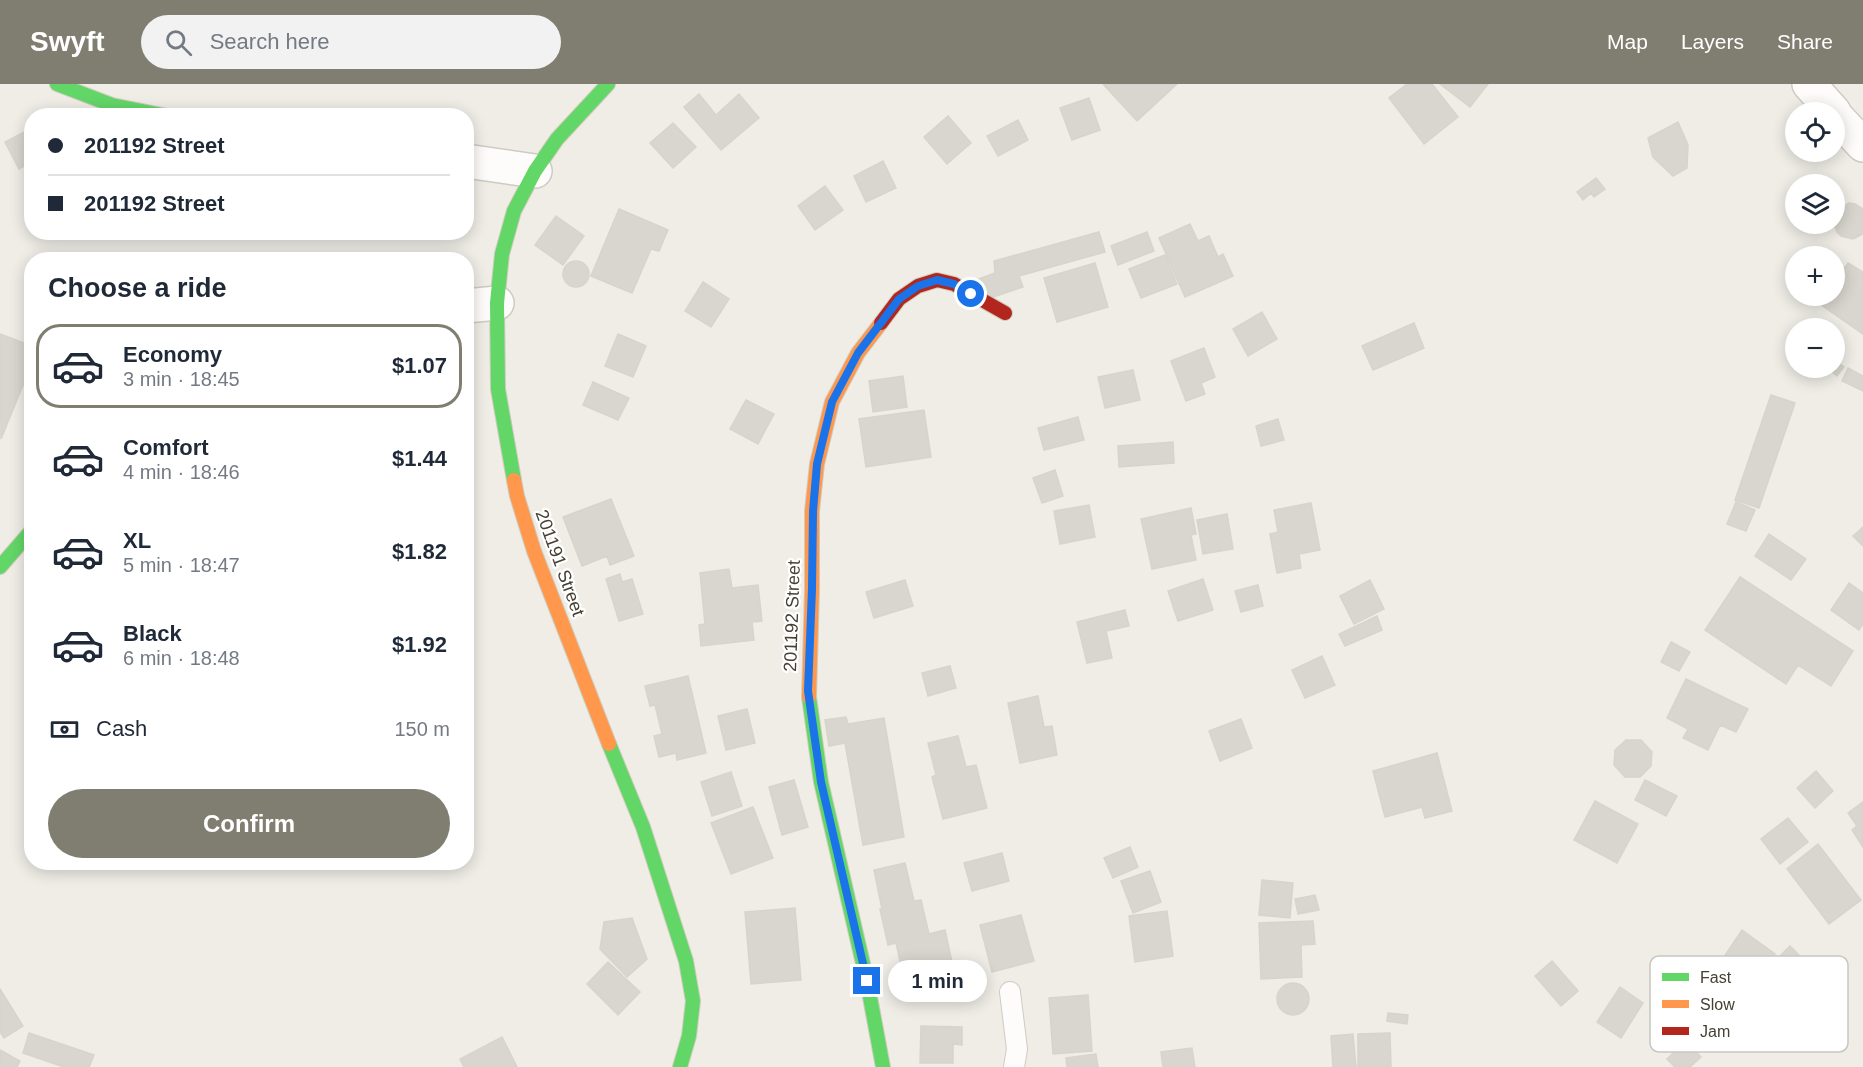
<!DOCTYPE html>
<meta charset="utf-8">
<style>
:root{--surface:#fff;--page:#f2f2f3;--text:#1f2937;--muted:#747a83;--line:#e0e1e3;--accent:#807d71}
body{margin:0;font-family:Arial,sans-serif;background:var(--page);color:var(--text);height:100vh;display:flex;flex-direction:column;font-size:22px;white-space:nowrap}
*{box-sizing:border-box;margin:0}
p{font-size:20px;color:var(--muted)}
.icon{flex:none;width:33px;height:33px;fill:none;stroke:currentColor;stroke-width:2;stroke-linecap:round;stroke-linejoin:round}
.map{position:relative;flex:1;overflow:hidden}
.sheet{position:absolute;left:24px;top:168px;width:450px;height:618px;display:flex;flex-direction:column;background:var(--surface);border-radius:24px;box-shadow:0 3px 15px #0003}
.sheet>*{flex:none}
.banner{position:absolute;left:24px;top:24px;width:450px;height:132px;border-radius:24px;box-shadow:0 3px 15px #0003;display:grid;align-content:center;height:132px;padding:0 24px;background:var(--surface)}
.tools{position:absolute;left:1785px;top:18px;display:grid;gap:12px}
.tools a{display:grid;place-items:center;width:60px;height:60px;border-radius:50%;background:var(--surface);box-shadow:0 3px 15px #0003;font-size:30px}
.end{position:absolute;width:27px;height:27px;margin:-14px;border:8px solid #1a73e8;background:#fff;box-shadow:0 0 0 3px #fff}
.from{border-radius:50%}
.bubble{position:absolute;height:42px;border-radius:21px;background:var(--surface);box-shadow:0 3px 15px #0003;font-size:20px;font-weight:700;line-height:42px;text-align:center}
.banner b{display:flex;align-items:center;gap:21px;height:57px;font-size:22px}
.banner b+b{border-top:2px solid var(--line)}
.banner i{width:15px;height:15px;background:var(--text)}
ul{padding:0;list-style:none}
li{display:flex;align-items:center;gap:18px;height:84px;margin:0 12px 9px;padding:0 12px;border:3px solid transparent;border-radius:24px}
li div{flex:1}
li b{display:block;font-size:22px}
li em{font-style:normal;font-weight:700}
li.active{border-color:var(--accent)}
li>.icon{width:54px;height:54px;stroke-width:1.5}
h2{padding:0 24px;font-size:27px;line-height:72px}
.pay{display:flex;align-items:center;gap:15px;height:66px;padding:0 24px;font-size:22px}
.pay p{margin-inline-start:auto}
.cta{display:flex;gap:12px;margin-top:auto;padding:12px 24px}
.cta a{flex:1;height:69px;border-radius:36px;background:var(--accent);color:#fff;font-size:24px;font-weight:700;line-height:69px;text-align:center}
header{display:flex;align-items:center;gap:36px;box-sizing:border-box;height:84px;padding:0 30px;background:var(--accent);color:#fff}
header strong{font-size:28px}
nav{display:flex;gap:33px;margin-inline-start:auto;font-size:21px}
.search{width:420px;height:54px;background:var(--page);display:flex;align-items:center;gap:15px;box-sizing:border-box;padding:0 21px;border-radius:33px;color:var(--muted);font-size:22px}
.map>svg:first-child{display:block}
.building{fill:#d8d6ce;stroke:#d7d4cc;stroke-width:1.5}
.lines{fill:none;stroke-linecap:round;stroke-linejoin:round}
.lane-casing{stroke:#cdcbc4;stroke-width:22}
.street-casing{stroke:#cdcbc4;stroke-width:36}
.fast-casing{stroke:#cfccbc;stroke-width:16}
.slow-casing{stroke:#cfccbc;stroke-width:16}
.jam-casing{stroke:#cfccbc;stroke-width:16}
.lane{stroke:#fdfcfb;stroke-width:20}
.street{stroke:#fdfcfb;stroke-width:33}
.fast{stroke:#63d668;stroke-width:14}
.slow{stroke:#ff974d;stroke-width:14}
.jam{stroke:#b3261e;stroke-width:14}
.route{stroke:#1a73e8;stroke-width:8}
.labels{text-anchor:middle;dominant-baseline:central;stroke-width:4.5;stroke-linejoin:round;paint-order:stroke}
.street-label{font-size:18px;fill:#454032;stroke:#fff}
.key{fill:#fff;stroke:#c7c6c2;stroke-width:1.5}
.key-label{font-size:16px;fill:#454032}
</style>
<header>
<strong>Swyft</strong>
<div class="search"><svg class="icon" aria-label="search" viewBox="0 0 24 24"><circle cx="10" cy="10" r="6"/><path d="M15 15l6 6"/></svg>Search here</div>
<nav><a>Map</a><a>Layers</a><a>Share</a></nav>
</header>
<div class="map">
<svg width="1863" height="983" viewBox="0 0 1863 983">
<rect width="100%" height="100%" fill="#efede6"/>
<!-- building -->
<path class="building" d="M 1103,0 L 1177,0 L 1137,37 Z
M 1407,0 L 1432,0 L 1458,33 L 1424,60 L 1389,14 Z
M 1440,0 L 1488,0 L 1470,23 Z
M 699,10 L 716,31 L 739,10 L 759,34 L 721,66 L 684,23 Z
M 1089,14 L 1100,46 L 1072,56 L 1060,24 Z
M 948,32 L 971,59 L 947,80 L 924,53 Z
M 1018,36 L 1028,56 L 998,72 L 987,52 Z
M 1678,38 L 1688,61 L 1687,84 L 1673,92 L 1653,73 L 1648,54 Z
M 673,39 L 696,63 L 673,84 L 650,59 Z
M 32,44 L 32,78 L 19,85 L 5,58 Z
M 883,77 L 896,104 L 866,118 L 854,92 Z
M 1596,94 L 1605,105 L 1594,113 L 1591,109 L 1583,116 L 1577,108 Z
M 825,102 L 843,126 L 815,146 L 798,122 Z
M 1849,119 L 1855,120 L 1863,125 L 1863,150 L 1853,155 L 1841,152 L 1837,148 L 1834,140 L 1835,130 L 1838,125 Z
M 619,125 L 668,146 L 659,167 L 651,165 L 632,209 L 591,192 Z
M 556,132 L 584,152 L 563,181 L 535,161 Z
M 1190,140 L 1198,157 L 1209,152 L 1218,173 L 1223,170 L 1233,192 L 1185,213 L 1159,154 Z
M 1099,148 L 1105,168 L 1019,192 L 1023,203 L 984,216 L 976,196 L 995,189 L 994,177 Z
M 1147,148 L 1154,167 L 1118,181 L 1111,162 Z
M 1813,165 L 1837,174 L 1834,182 L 1834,172 L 1810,172 Z
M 1165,171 L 1177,200 L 1141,214 L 1129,185 Z
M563 190a13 13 0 1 1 26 0a13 13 0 1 1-26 0Z
M 1095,179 L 1108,223 L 1057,238 L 1044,194 Z
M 1848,179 L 1863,188 L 1863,250 L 1820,220 L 1826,212 L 1834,212 L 1834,199 Z
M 703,198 L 729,215 L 711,243 L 685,227 Z
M 1262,228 L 1277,255 L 1248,272 L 1233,245 Z
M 1414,239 L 1424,264 L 1373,286 L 1362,262 Z
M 0,250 L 32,262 L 32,279 L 1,355 Z
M 618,250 L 646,262 L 633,293 L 605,282 Z
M 1204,264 L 1215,293 L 1201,299 L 1205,310 L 1186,317 L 1171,277 Z
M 1834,276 L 1844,283 L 1837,292 L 1828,284 L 1834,284 Z
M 1848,284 L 1863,292 L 1863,307 L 1842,297 Z
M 1133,286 L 1140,316 L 1105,324 L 1098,293 Z
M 903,292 L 907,323 L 873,328 L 869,297 Z
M 593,298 L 629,314 L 618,336 L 583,321 Z
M 1771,311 L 1795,319 L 1759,424 L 1735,416 Z
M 746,316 L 774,330 L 758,360 L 730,345 Z
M 924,326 L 931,373 L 866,383 L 859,335 Z
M 1078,333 L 1084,356 L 1044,366 L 1038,344 Z
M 1278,335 L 1284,356 L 1261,362 L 1256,342 Z
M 1173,358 L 1174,379 L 1119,383 L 1118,362 Z
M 1055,386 L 1063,412 L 1042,419 L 1033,394 Z
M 611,415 L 634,472 L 610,481 L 607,472 L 582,482 L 563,433 Z
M 1736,418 L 1755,426 L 1746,447 L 1727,440 Z
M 1311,419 L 1320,466 L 1299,470 L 1301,484 L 1277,489 L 1270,450 L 1278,448 L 1274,426 Z
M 1089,421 L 1095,453 L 1060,460 L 1054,427 Z
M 1191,424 L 1196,450 L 1191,451 L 1196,476 L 1152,485 L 1141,435 Z
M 1227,430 L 1233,465 L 1203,470 L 1197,436 Z
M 1863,443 L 1863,462 L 1853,452 Z
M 1769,450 L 1806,475 L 1791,496 L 1755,472 Z
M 729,485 L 732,504 L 758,501 L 762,537 L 752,538 L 754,556 L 701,562 L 699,541 L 705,540 L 700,489 Z
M 620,490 L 622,498 L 632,495 L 643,530 L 619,537 L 606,495 Z
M 1740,493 L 1853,567 L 1831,602 L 1798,581 L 1786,600 L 1705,546 Z
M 1203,495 L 1213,526 L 1178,537 L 1168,507 Z
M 905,496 L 913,522 L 874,534 L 866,508 Z
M 1370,496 L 1384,525 L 1354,540 L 1340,512 Z
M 1849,499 L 1863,509 L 1863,540 L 1859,546 L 1831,526 Z
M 1258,501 L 1263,522 L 1241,528 L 1235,507 Z
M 1125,526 L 1129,542 L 1106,547 L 1112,574 L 1087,579 L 1077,538 Z
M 1377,532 L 1382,546 L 1345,562 L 1339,550 Z
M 1671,558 L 1690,568 L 1679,587 L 1661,578 Z
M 1322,572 L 1335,601 L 1305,614 L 1292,586 Z
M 950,582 L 956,604 L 928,612 L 922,589 Z
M 688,592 L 706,669 L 677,676 L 676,669 L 659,673 L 654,652 L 662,650 L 655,621 L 650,622 L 645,602 Z
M 1686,595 L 1748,625 L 1736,648 L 1720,641 L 1708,666 L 1683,654 L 1688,645 L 1667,634 Z
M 1038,612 L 1044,643 L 1052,642 L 1057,671 L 1020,679 L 1008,619 Z
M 747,625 L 755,659 L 726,666 L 718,632 Z
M 846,633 L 848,640 L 884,634 L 904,753 L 863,761 L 845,659 L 829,662 L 825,636 Z
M 1241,635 L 1252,664 L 1220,677 L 1209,647 Z
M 958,652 L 966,683 L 976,681 L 987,724 L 943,735 L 932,693 L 936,691 L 928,659 Z
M 1626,656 L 1641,656 L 1652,668 L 1651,682 L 1640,693 L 1625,693 L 1614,681 L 1615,666 Z
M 1437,669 L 1452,727 L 1425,734 L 1422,723 L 1385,733 L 1373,687 Z
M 1816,687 L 1833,707 L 1815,724 L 1797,704 Z
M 731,688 L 742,722 L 712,732 L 701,698 Z
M 794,696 L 808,743 L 782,751 L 769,703 Z
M 1645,696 L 1677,712 L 1666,732 L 1635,716 Z
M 1595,717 L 1638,740 L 1617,779 L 1574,756 Z
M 1863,718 L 1863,763 L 1852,746 L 1857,742 L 1848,729 Z
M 753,723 L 773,774 L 731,790 L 711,739 Z
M 1788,734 L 1808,758 L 1780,780 L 1761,755 Z
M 1818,760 L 1861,816 L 1829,840 L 1787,785 Z
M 1130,763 L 1138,783 L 1113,794 L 1104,774 Z
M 1002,769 L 1009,797 L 972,807 L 964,779 Z
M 905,779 L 914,817 L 921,816 L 929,850 L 945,846 L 952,878 L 930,883 L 932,893 L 905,899 L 896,859 L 888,861 L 880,825 L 882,825 L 874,786 Z
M 1150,787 L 1161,818 L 1133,829 L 1121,797 Z
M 1262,796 L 1293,799 L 1290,834 L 1259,831 Z
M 1315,811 L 1319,826 L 1298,830 L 1295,815 Z
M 795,824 L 801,896 L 751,900 L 745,828 Z
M 1167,827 L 1173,872 L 1135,878 L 1129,832 Z
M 1021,831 L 1034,877 L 992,888 L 980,841 Z
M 632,834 L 647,875 L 627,893 L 600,865 L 604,838 Z
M 1313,837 L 1315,860 L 1301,861 L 1302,893 L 1261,895 L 1259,839 Z
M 1742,846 L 1775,870 L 1752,903 L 1719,880 Z
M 1790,862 L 1819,891 L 1792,919 L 1762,890 Z
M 1552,877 L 1578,907 L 1561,922 L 1535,892 Z
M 608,878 L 640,908 L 618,931 L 587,900 Z
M1277 915a16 16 0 1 1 32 0a16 16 0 1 1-32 0Z
M 1620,903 L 1643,919 L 1621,954 L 1597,938 Z
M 0,905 L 23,942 L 4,954 L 0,948 Z
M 1088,911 L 1092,967 L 1053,970 L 1049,914 Z
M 1388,929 L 1408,931 L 1407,940 L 1387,937 Z
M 921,942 L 962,943 L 962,961 L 953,960 L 953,979 L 920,979 Z
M 29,949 L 94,971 L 89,983 L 64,983 L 23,969 Z
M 1390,949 L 1391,983 L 1358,983 L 1358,950 Z
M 1353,950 L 1356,983 L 1333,983 L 1331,952 Z
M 502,953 L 517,983 L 464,983 L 460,975 Z
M 1686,957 L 1701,973 L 1690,983 L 1675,983 L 1667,975 Z
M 1192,964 L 1195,983 L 1163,983 L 1161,968 Z
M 0,966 L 20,977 L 17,983 L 0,983 Z
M 1096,970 L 1098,983 L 1067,983 L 1066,974 Z"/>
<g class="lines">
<defs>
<path id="lane" d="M 1010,908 L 1017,965 L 1014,983"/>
<path id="street" d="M 1809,0 L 1834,28
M 1834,30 L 1863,61
M 466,77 L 535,87
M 466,222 L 497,219"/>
<path id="fast" d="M 57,0 L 112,21 L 167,32
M 514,396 L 498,305 L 497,219 L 502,170 L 514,127 L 535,87 L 557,55 L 608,0
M 0,483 L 32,446
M 809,613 L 821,698 L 867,897 L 883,983
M 609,660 L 643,743 L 686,877 L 693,917 L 689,952 L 680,983"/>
<path id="slow" d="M 514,396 L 517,412 L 534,467 L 609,660
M 809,613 L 812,505 L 812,427 L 817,380 L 832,318 L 858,269 L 881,239"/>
<path id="jam" d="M 881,239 L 899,215 L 918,202 L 937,196 L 954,200 L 1005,229"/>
</defs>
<!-- lane casing -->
<use href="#lane" class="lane-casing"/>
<!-- street casing -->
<use href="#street" class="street-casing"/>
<!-- fast casing -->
<use href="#fast" class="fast-casing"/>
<!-- slow casing -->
<use href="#slow" class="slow-casing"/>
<!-- jam casing -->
<use href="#jam" class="jam-casing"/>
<!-- lane -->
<use href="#lane" class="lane"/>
<!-- street -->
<use href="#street" class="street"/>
<!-- fast -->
<use href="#fast" class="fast"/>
<!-- slow -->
<use href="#slow" class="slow"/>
<!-- jam -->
<use href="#jam" class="jam"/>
</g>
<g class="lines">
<!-- route -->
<path class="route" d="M 867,897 L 821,698 L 808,607 L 812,505 L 813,427 L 817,380 L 832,318 L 858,269 L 899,215 L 918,202 L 937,196 L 954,200 L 971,210"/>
</g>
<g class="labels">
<!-- street labels -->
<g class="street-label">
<text transform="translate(560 479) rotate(70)">201191 Street</text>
<text transform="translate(792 532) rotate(-88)">201192 Street</text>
</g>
</g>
<!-- legend -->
<rect x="1650" y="872" width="198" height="96" rx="9" class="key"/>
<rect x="1662" y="889" width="27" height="8" fill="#63d668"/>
<rect x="1662" y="916" width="27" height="8" fill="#ff974d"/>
<rect x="1662" y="943" width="27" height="8" fill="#b3261e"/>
<g class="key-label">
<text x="1700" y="899">Fast</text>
<text x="1700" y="926">Slow</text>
<text x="1700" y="953">Jam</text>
</g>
</svg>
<div class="tools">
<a><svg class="icon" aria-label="locate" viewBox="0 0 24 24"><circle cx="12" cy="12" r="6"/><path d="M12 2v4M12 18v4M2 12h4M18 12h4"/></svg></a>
<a><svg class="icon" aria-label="layers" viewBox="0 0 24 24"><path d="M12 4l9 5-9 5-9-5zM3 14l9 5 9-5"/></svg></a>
<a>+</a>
<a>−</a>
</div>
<i class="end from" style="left:971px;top:210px"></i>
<i class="end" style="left:867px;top:897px"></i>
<div class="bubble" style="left:888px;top:876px;width:99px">1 min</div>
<div class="banner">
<b><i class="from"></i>201192 Street</b>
<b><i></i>201192 Street</b>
</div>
<section class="sheet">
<h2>Choose a ride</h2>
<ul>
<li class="active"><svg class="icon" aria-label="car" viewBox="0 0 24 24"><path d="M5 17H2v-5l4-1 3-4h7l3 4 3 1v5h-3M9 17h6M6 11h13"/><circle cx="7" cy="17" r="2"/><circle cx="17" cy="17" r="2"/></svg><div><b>Economy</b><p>3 min · 18:45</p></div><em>$1.07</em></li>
<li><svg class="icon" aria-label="car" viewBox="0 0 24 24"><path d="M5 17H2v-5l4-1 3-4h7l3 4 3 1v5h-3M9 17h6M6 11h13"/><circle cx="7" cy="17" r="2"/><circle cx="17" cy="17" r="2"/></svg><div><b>Comfort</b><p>4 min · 18:46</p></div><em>$1.44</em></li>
<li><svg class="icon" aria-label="car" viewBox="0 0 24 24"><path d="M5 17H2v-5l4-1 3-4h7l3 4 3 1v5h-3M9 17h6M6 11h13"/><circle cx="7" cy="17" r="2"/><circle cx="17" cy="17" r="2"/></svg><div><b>XL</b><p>5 min · 18:47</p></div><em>$1.82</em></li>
<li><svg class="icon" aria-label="car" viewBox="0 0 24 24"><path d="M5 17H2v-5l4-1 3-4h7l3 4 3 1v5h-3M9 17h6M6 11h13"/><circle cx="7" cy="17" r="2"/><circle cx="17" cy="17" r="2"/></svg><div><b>Black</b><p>6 min · 18:48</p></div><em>$1.92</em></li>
</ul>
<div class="pay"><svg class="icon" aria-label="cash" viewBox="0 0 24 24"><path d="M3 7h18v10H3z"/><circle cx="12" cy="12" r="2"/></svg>Cash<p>150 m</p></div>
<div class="cta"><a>Confirm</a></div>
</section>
</div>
